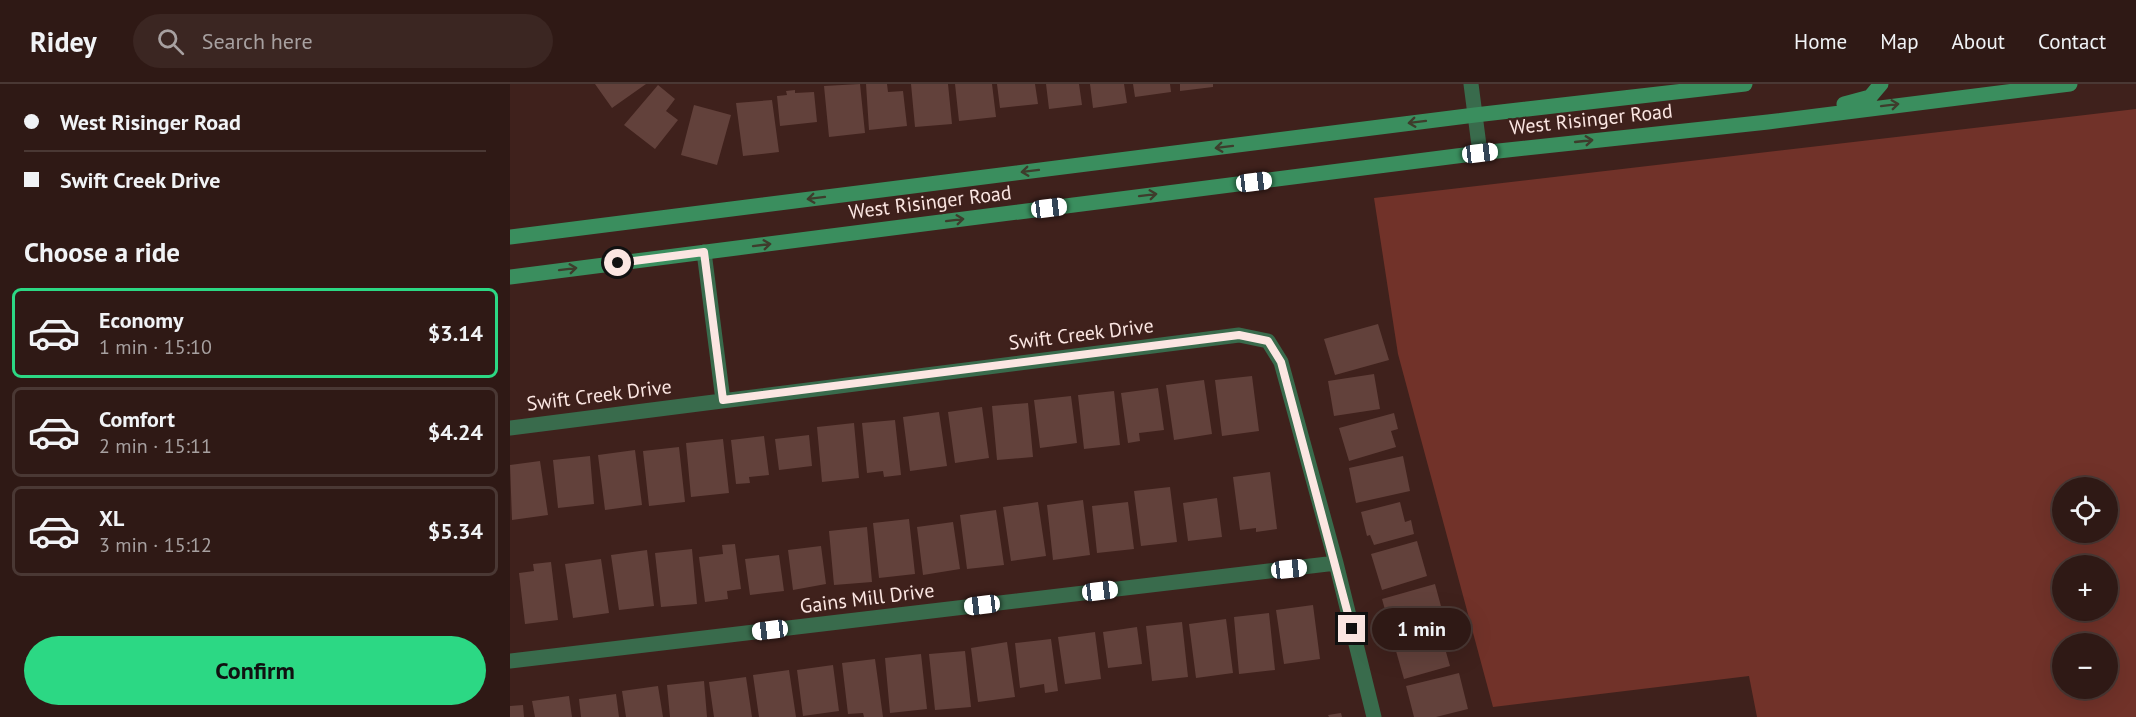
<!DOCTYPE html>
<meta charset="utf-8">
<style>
:root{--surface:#2f1915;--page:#3b2622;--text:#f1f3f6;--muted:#a7a0a0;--line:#4a3834;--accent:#2cd884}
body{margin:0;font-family:"PT Sans",sans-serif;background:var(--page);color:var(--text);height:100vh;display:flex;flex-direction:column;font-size:22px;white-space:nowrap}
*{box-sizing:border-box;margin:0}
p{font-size:20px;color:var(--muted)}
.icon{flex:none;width:33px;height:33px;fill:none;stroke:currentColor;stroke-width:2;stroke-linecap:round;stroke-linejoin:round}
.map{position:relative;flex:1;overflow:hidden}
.drawer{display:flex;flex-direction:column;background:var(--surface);width:510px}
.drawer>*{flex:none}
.top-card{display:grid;align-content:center;height:132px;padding:0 24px;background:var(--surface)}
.tools{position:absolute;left:1542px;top:393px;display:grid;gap:12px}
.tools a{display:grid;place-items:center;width:66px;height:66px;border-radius:50%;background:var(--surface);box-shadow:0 6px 24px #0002,0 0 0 2px var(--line);font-size:30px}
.end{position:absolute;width:27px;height:27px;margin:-14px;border:8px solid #fbe6e2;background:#111;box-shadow:0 0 0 3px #111}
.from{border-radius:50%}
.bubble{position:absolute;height:42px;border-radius:21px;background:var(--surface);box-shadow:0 6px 24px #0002,0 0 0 2px var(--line);font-size:20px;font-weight:700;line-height:42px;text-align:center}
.car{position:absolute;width:18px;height:36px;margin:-18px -9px;border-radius:8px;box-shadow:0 0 4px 2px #0007;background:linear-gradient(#fff 24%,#345 0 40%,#fff 0 76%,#345 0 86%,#fff 0)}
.top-card b{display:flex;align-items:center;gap:21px;height:57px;font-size:22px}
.top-card b+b{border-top:2px solid var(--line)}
.top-card i{width:15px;height:15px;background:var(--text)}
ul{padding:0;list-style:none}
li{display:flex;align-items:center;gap:18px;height:90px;margin:0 12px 9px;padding:0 12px;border:3px solid var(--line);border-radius:9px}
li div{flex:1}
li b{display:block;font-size:22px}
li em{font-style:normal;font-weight:700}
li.active{border-color:var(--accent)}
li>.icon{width:54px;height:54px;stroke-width:1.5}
h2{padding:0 24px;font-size:27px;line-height:72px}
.action{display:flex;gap:12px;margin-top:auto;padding:12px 24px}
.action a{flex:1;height:69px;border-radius:36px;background:var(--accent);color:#111;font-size:24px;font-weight:700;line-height:69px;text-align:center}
header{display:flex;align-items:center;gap:36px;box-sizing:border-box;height:84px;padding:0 30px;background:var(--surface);border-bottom:2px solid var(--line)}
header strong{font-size:28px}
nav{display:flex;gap:33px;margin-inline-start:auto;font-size:21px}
.search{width:420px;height:54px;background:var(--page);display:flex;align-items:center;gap:15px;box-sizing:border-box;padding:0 21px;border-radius:33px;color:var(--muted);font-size:22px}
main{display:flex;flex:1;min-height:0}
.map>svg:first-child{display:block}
.green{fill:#713229;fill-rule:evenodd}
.building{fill:#62413b}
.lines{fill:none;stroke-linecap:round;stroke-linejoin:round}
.minor{stroke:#396b4c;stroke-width:15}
.secondary{stroke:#3a8e5e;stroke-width:15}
.oneway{stroke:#3e3c2c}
.route{stroke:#fbe6e2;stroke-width:8}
.labels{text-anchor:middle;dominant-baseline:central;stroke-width:4.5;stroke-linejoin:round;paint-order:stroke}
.street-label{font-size:20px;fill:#fbe6e2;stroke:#3f211c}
</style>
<header>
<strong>Ridey</strong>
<div class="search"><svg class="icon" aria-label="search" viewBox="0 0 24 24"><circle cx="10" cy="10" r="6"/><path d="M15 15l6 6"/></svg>Search here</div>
<nav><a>Home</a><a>Map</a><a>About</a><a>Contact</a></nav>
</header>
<main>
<section class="drawer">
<div class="top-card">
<b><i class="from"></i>West Risinger Road</b>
<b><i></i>Swift Creek Drive</b>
</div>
<h2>Choose a ride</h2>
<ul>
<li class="active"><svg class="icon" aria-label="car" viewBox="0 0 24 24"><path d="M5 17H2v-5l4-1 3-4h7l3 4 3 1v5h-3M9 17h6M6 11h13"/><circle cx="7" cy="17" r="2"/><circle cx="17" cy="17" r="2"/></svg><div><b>Economy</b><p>1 min · 15:10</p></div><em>$3.14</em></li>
<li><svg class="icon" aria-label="car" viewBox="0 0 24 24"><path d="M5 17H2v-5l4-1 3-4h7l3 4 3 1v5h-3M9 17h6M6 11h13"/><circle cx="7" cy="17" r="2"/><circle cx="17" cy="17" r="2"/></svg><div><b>Comfort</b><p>2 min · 15:11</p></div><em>$4.24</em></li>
<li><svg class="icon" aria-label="car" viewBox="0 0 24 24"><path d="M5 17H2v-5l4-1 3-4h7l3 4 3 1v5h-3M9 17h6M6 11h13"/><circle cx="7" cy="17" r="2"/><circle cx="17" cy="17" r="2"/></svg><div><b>XL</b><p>3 min · 15:12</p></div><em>$5.34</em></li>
</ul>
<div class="action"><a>Confirm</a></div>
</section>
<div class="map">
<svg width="1626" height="633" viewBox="0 0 1626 633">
<rect width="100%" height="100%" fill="#3f211c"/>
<!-- green -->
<path class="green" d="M 1626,25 L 1626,633 L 1247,633 L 1239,592 L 983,623 L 888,270 L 864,114 ZM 1552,404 L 1598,404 L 1598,448 L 1552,448 ZM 1552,482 L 1598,482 L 1598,526 L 1552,526 ZM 1552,560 L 1598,560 L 1598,604 L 1552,604 Z"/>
<!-- building -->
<path class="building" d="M 85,0 L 136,0 L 102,24 Z
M 350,0 L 355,49 L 319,53 L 314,2 Z
M 356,0 L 377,0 L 378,8 L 393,7 L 397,42 L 359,46 Z
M 401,0 L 438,0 L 442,40 L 405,43 Z
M 445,0 L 482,0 L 486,33 L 449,37 Z
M 487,0 L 525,0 L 528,20 L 490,24 Z
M 536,0 L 569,0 L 572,21 L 539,25 Z
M 580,0 L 614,0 L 617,19 L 583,24 Z
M 623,0 L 660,0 L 661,8 L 625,13 Z
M 670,0 L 703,0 L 703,3 L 670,7 Z
M 148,1 L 165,15 L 156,27 L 168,36 L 145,65 L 114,41 Z
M 285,6 L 285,9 L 304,8 L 307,38 L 270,42 L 267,12 L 277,11 L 276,7 Z
M 262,16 L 269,68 L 233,72 L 226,19 Z
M 184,21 L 221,31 L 207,81 L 171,71 Z
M 868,240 L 879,276 L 825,291 L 814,255 Z
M 864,290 L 870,325 L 824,332 L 818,297 Z
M 742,292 L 749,347 L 712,352 L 705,296 Z
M 694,296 L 702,350 L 664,356 L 656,301 Z
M 648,304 L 654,346 L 629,349 L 630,357 L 618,359 L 611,309 Z
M 604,307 L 610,361 L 574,365 L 568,311 Z
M 561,312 L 567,359 L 530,364 L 524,316 Z
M 518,319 L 523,373 L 487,376 L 482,322 Z
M 472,323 L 479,374 L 445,379 L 438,328 Z
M 429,328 L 437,382 L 400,387 L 393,333 Z
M 884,329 L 888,345 L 881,347 L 886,363 L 839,377 L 829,344 Z
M 385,336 L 391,391 L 374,393 L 373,387 L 357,389 L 352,339 Z
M 344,339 L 349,394 L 312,398 L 307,343 Z
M 299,351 L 302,382 L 269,386 L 265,355 Z
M 254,352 L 259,391 L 239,393 L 240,399 L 226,400 L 221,356 Z
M 213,355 L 219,409 L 181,413 L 176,359 Z
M 169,363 L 175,418 L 139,422 L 133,367 Z
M 125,366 L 132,421 L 95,426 L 88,371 Z
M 80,372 L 84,420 L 48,424 L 43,376 Z
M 893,372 L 900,407 L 846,419 L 839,384 Z
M 30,377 L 38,431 L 2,436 L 0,381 Z
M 760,388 L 767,445 L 746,448 L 746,444 L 730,446 L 723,393 Z
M 660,403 L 667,458 L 631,462 L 624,407 Z
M 707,414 L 712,453 L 678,457 L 673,419 Z
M 573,416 L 580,471 L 543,476 L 537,421 Z
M 528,418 L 536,472 L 501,477 L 493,423 Z
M 618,418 L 624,465 L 587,469 L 582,422 Z
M 890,418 L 895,438 L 901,436 L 904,450 L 864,461 L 860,451 L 857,452 L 851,428 Z
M 486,426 L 494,481 L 457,485 L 450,431 Z
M 399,435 L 405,490 L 369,494 L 363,439 Z
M 443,438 L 450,485 L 413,491 L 407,443 Z
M 357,443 L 362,498 L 324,501 L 319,447 Z
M 907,457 L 917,492 L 872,506 L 861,470 Z
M 225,460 L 231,505 L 217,507 L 218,515 L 195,518 L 189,473 L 213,470 L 212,461 Z
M 311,462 L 316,500 L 283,506 L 278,466 Z
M 182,465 L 187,520 L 151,523 L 145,469 Z
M 137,466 L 144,522 L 109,526 L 101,471 Z
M 269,471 L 274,507 L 240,511 L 235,475 Z
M 91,475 L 99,529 L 63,534 L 55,480 Z
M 41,478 L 48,536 L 15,540 L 9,489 L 24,487 L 23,480 Z
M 925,500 L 935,537 L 882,551 L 872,515 Z
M 803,521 L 810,575 L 774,580 L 766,526 Z
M 759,529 L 765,586 L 729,590 L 724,533 Z
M 716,535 L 723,589 L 686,594 L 679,540 Z
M 672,538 L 678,593 L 642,597 L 636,542 Z
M 627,543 L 632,580 L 598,584 L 593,548 Z
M 930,547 L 940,582 L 894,595 L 884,560 Z
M 585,548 L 591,595 L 555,600 L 548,553 Z
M 541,555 L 548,607 L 535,609 L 534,600 L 510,604 L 505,559 Z
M 497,558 L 505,613 L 468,618 L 461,564 Z
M 455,567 L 461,623 L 425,626 L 419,570 Z
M 411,570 L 417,625 L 380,629 L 375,574 Z
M 365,575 L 373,633 L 354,633 L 353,629 L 338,630 L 332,579 Z
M 323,581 L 329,627 L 293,632 L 287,586 Z
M 279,586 L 286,633 L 249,633 L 243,591 Z
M 949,589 L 958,625 L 926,633 L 904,633 L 896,602 Z
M 236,593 L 242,633 L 204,633 L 199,598 Z
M 194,597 L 197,633 L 160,633 L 157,601 Z
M 148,602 L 153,633 L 116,633 L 112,607 Z
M 106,610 L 109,633 L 71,633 L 69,615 Z
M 59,612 L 62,633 L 25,633 L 22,617 Z
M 13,621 L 14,633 L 0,633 L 0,622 Z
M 831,629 L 832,633 L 819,633 L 818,631 Z"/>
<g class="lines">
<!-- minor -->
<path class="minor" d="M 961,0 L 970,69
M 194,168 L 213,316
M 0,344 L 729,251 L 758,257 L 771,278 L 826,479 L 864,633
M 0,577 L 826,479"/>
<!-- secondary -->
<path class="secondary" d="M 1334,20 L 1360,13 L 1371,0
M 0,153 L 965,31 L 1235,0
M 0,193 L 970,69 L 1258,38 L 1560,0"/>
</g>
<!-- one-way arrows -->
<defs><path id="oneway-shaft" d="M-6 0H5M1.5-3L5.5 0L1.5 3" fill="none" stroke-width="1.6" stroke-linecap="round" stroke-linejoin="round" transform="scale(1.5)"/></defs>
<g class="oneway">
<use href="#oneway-shaft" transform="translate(1380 21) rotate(-7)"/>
<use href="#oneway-shaft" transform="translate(907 38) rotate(173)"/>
<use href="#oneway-shaft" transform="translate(1074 57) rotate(-6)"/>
<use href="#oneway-shaft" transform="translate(714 63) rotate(173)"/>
<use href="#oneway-shaft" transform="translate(520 87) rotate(173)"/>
<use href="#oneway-shaft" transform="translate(638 111) rotate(-7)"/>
<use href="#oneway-shaft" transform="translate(306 114) rotate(173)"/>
<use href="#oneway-shaft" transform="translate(445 136) rotate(-7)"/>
<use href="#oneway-shaft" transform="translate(252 161) rotate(-7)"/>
<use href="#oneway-shaft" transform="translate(58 185) rotate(-7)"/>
</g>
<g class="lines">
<!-- route -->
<path class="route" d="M 108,179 L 194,168 L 213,316 L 729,251 L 758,257 L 771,278 L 842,545"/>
</g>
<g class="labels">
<!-- street labels -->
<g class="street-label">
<text transform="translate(1081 35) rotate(-6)">West Risinger Road</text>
<text transform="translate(420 118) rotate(-7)">West Risinger Road</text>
<text transform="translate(571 250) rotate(-7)">Swift Creek Drive</text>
<text transform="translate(89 311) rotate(-7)">Swift Creek Drive</text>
<text transform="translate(357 514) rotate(-7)">Gains Mill Drive</text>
</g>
</g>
</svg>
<div class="tools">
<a><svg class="icon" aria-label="locate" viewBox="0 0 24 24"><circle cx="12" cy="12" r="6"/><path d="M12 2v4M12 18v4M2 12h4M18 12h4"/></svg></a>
<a>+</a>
<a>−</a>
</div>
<i class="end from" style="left:108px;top:179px"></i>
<i class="end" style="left:842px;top:545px"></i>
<div class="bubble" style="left:862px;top:524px;width:99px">1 min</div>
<i class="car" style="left:970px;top:69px;rotate:83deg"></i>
<i class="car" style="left:744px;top:98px;rotate:83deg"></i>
<i class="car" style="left:539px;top:124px;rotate:83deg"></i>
<i class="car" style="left:779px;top:485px;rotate:84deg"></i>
<i class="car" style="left:590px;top:507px;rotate:83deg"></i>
<i class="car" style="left:472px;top:521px;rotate:263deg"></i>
<i class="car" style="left:260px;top:546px;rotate:263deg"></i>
</div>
</main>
